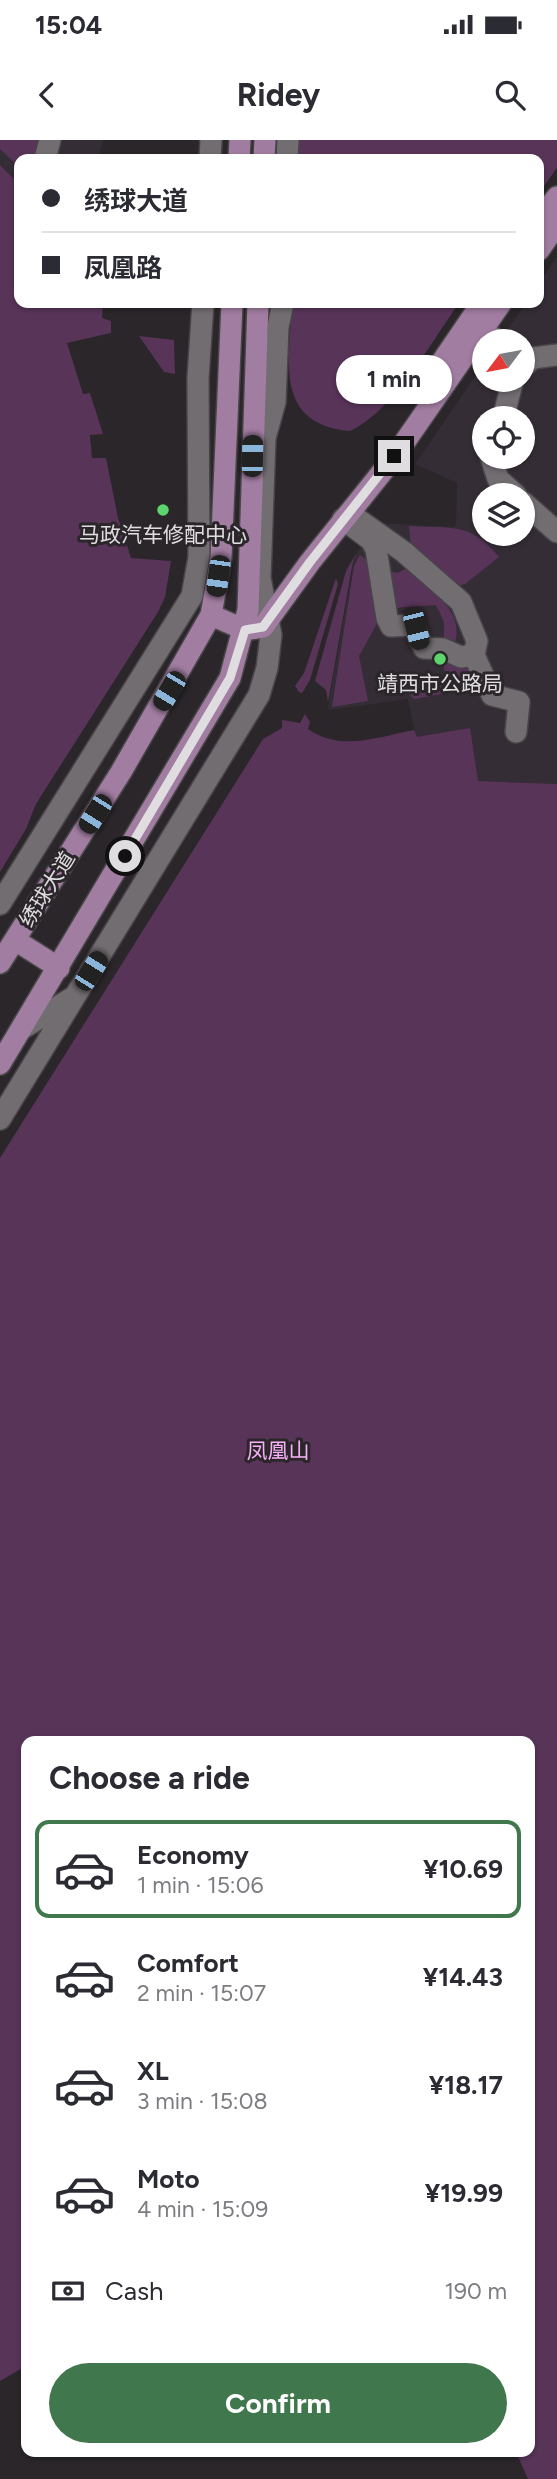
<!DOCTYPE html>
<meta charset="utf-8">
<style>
:root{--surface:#fff;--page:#f2f2f3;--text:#2b2b33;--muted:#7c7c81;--line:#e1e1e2;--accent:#41774d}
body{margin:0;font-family:Figtree,"Noto Sans SC",sans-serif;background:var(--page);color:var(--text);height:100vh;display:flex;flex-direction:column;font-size:26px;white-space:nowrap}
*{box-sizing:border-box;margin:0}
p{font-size:23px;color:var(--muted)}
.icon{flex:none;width:38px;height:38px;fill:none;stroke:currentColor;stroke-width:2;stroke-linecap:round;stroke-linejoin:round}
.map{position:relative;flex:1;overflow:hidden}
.details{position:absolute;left:21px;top:1596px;width:514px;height:721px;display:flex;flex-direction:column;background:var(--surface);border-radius:14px;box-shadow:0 2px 5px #0004}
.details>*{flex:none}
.top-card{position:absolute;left:14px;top:14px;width:530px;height:154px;border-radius:14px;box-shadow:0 2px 5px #0004;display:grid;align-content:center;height:154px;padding:0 28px;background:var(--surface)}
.needle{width:46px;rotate:238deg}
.tools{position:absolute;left:472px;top:189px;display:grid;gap:14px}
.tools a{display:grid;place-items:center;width:63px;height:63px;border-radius:50%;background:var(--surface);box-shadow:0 2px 5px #0004;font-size:35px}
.end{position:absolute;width:32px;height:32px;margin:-16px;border:9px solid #e0dde0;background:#111;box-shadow:0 0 0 4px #111}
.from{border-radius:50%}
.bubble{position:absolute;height:49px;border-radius:24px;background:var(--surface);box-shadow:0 2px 5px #0004;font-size:23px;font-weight:700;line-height:49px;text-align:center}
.car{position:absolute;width:21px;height:42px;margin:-21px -10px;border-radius:9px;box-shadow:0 0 5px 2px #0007;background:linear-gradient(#222 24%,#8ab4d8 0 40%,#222 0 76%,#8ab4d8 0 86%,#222 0)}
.top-card b{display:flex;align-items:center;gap:24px;height:66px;font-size:26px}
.top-card b+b{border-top:2px solid var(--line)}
.top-card i{width:18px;height:18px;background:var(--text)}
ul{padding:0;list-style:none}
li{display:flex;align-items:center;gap:21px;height:98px;margin:0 14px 10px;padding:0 14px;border:4px solid transparent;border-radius:14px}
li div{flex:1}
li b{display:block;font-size:26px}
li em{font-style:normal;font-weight:700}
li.active{border-color:var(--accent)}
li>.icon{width:63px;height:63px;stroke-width:1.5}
h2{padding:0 28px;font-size:32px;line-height:84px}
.pay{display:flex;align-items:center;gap:18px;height:77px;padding:0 28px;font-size:26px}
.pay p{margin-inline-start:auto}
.primary-button{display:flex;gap:14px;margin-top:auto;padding:14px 28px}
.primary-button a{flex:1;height:80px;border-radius:42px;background:var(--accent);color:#fff;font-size:28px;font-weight:700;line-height:80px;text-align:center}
.status{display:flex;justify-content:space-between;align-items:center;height:49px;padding:0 35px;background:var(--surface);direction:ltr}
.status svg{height:19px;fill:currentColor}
header{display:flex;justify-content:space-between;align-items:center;height:91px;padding:0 28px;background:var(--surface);font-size:32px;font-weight:700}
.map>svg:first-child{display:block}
.built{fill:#352d35;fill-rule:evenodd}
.green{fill:#583459}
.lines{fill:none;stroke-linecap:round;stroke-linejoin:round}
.minor-casing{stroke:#484548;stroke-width:24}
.major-casing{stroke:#484548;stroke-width:24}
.minor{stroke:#726d71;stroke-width:21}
.major{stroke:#a17da1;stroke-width:21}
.route{stroke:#e0dde0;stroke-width:9}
.poi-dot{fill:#5cd56d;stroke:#2a262a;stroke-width:2.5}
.labels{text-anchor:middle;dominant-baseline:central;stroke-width:6;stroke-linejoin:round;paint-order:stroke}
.poi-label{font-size:21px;fill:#e0dde0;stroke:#2a262a}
.street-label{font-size:21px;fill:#e0dde0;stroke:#2a262a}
.park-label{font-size:21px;fill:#f8b1f8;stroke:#2a262a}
</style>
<div class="status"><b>15:04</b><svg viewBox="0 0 49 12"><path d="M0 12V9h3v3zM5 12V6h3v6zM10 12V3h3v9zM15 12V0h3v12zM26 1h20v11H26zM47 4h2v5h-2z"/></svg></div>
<header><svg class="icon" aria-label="back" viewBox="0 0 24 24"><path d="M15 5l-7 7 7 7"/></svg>Ridey<svg class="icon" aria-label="search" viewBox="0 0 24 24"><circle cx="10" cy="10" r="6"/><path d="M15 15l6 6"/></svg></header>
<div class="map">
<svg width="557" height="2339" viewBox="0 0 557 2339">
<rect width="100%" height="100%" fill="#2a262a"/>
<!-- built -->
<path class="built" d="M 0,0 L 103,0 L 98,19 L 19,19 L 19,44 L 0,25 Z
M 557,117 L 557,644 L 478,641 L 416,597 L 408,559 L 330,570 L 328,567 L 355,415 L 378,383 L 454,387 L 456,384 L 457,343 L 415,324 L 485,222 L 485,240 L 523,240 L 523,201 L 499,201 L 526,163 L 539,163 L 539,143 ZM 485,278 L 523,278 L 523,317 L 485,317 ZM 485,355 L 523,355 L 523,394 L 485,394 Z"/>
<!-- green -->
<path class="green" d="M 0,0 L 45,0 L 39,19 L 19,19 L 19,27 L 0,9 Z
M 299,0 L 557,0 L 557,28 L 539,53 L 539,19 L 298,19 Z
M 0,25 L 19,44 L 19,163 L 103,163 L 102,178 L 111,181 L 111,193 L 67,203 L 83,254 L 90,253 L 103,294 L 90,295 L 92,318 L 106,318 L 118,378 L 131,418 L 171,421 L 165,457 L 158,472 L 36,664 L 26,689 L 0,732 Z
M 292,163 L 459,163 C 431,202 394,271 350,291 C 272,284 290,218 292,163 Z
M 139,196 L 174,200 L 175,234 L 164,232 Z
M 409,386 C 451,389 470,381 499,417 L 465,444 L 456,446 L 411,407 Z
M 355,415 L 352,427 L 328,562 L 326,550 L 315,541 L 346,431 Z
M 360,415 L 368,421 L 378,482 L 359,516 L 368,561 L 332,567 L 354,426 Z
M 407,428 C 428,446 469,474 453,506 L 444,504 L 444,482 L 436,465 L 395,468 L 388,431 L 398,433 Z
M 336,438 L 338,444 L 310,540 L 302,553 L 299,552 L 295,546 L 304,533 Z
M 443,517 C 456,522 472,526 473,541 L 462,543 L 448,553 L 414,559 L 408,553 L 406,544 L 445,537 Z
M 305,574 L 310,582 L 308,589 C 341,612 377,597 414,590 L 417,597 L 470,588 L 478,641 L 557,644 L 557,2339 L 528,2339 L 516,2312 L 530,2312 L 530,1601 L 26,1601 L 26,2226 L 0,2241 L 0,1018 L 263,599 L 282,588 L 282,580 L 300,583 Z"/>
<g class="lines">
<defs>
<path id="minor" d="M 45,19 L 50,0
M 210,19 L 211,0
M 287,19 L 288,0
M 482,190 L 498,201
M 523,227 L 533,218 L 557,215
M 503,278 L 513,240
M 491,317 L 498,339 L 516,355
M 523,362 L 557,392
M 343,379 L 371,400 L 376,409 L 387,478 L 391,486 L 413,485 L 424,508 L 443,509 L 461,517 L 474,515 L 477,501 L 461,462 L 404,412 L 349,373
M 474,515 L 492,555 L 519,562 L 516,592
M 0,764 L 192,456 L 199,417 L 198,238 L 203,163
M 23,888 L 72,858
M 0,979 L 259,555 L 267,528 L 271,495 L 260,438 L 265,298 L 275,262 L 278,187 L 283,163"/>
<path id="major" d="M 239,19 L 240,0
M 264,19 L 265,0
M 539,80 L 557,57
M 539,110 L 557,84
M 422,251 L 482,163
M 211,475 L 245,490 L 263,487 L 310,422 L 395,316 L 501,163
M 15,800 L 59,828
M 0,823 L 121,632 L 211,475 L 221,418 L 232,163
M 0,924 L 230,538 L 248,470 L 258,163"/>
</defs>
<!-- minor casing -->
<use href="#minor" class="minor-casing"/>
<!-- major casing -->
<use href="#major" class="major-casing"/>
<!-- minor -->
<use href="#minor" class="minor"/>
<!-- major -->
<use href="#major" class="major"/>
</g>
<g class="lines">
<!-- route -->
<path class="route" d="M 125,716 L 230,538 L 245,490 L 263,487 L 310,422 L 394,316"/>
</g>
<!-- markers -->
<g class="poi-dot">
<circle cx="163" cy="370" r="7"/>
<circle cx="440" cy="519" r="7"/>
</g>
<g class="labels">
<!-- poi labels -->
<g class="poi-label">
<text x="163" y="394">马政汽车修配中心</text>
<text x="440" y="543">靖西市公路局</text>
</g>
<!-- street labels -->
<g class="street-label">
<text transform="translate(47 749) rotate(-58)">绣球大道</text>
</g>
<!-- park labels -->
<g class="park-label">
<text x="278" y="1310">凤凰山</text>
</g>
</g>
</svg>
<div class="tools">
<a><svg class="needle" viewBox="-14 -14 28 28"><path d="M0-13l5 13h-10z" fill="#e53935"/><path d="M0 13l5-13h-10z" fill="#7c7c81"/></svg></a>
<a><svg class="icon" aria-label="locate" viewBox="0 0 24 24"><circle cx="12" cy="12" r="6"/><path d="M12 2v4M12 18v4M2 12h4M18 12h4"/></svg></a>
<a><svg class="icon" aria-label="layers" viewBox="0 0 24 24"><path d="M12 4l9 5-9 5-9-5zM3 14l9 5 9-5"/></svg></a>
</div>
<i class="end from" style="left:125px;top:716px"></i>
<i class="end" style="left:394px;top:316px"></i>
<div class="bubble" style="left:336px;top:215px;width:116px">1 min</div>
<i class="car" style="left:252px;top:316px;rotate:1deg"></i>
<i class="car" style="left:218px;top:436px;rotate:188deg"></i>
<i class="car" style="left:416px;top:489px;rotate:166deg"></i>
<i class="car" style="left:169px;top:551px;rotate:211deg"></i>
<i class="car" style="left:95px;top:674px;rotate:212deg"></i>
<i class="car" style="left:91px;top:831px;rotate:32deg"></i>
<div class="top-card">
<b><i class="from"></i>绣球大道</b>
<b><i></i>凤凰路</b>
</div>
<section class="details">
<h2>Choose a ride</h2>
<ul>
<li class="active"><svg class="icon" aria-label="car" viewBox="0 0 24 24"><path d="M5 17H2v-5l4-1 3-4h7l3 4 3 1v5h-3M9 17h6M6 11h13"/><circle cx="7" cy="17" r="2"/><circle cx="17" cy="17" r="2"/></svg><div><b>Economy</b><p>1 min · 15:06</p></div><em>¥10.69</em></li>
<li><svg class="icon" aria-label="car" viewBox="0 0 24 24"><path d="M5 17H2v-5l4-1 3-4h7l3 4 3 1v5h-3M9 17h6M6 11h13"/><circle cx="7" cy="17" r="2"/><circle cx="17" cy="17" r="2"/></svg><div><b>Comfort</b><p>2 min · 15:07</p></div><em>¥14.43</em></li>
<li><svg class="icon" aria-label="car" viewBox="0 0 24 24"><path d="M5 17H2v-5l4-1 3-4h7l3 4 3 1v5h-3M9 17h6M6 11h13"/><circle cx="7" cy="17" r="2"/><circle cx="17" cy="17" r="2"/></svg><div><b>XL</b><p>3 min · 15:08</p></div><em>¥18.17</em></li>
<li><svg class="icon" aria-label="car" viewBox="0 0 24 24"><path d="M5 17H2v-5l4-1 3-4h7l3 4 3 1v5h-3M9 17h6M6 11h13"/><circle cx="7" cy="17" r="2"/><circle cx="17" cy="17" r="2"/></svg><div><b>Moto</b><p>4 min · 15:09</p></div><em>¥19.99</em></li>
</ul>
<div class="pay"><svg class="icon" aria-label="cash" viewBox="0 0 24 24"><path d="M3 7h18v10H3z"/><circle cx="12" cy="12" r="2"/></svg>Cash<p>190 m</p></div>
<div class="primary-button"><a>Confirm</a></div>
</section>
</div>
